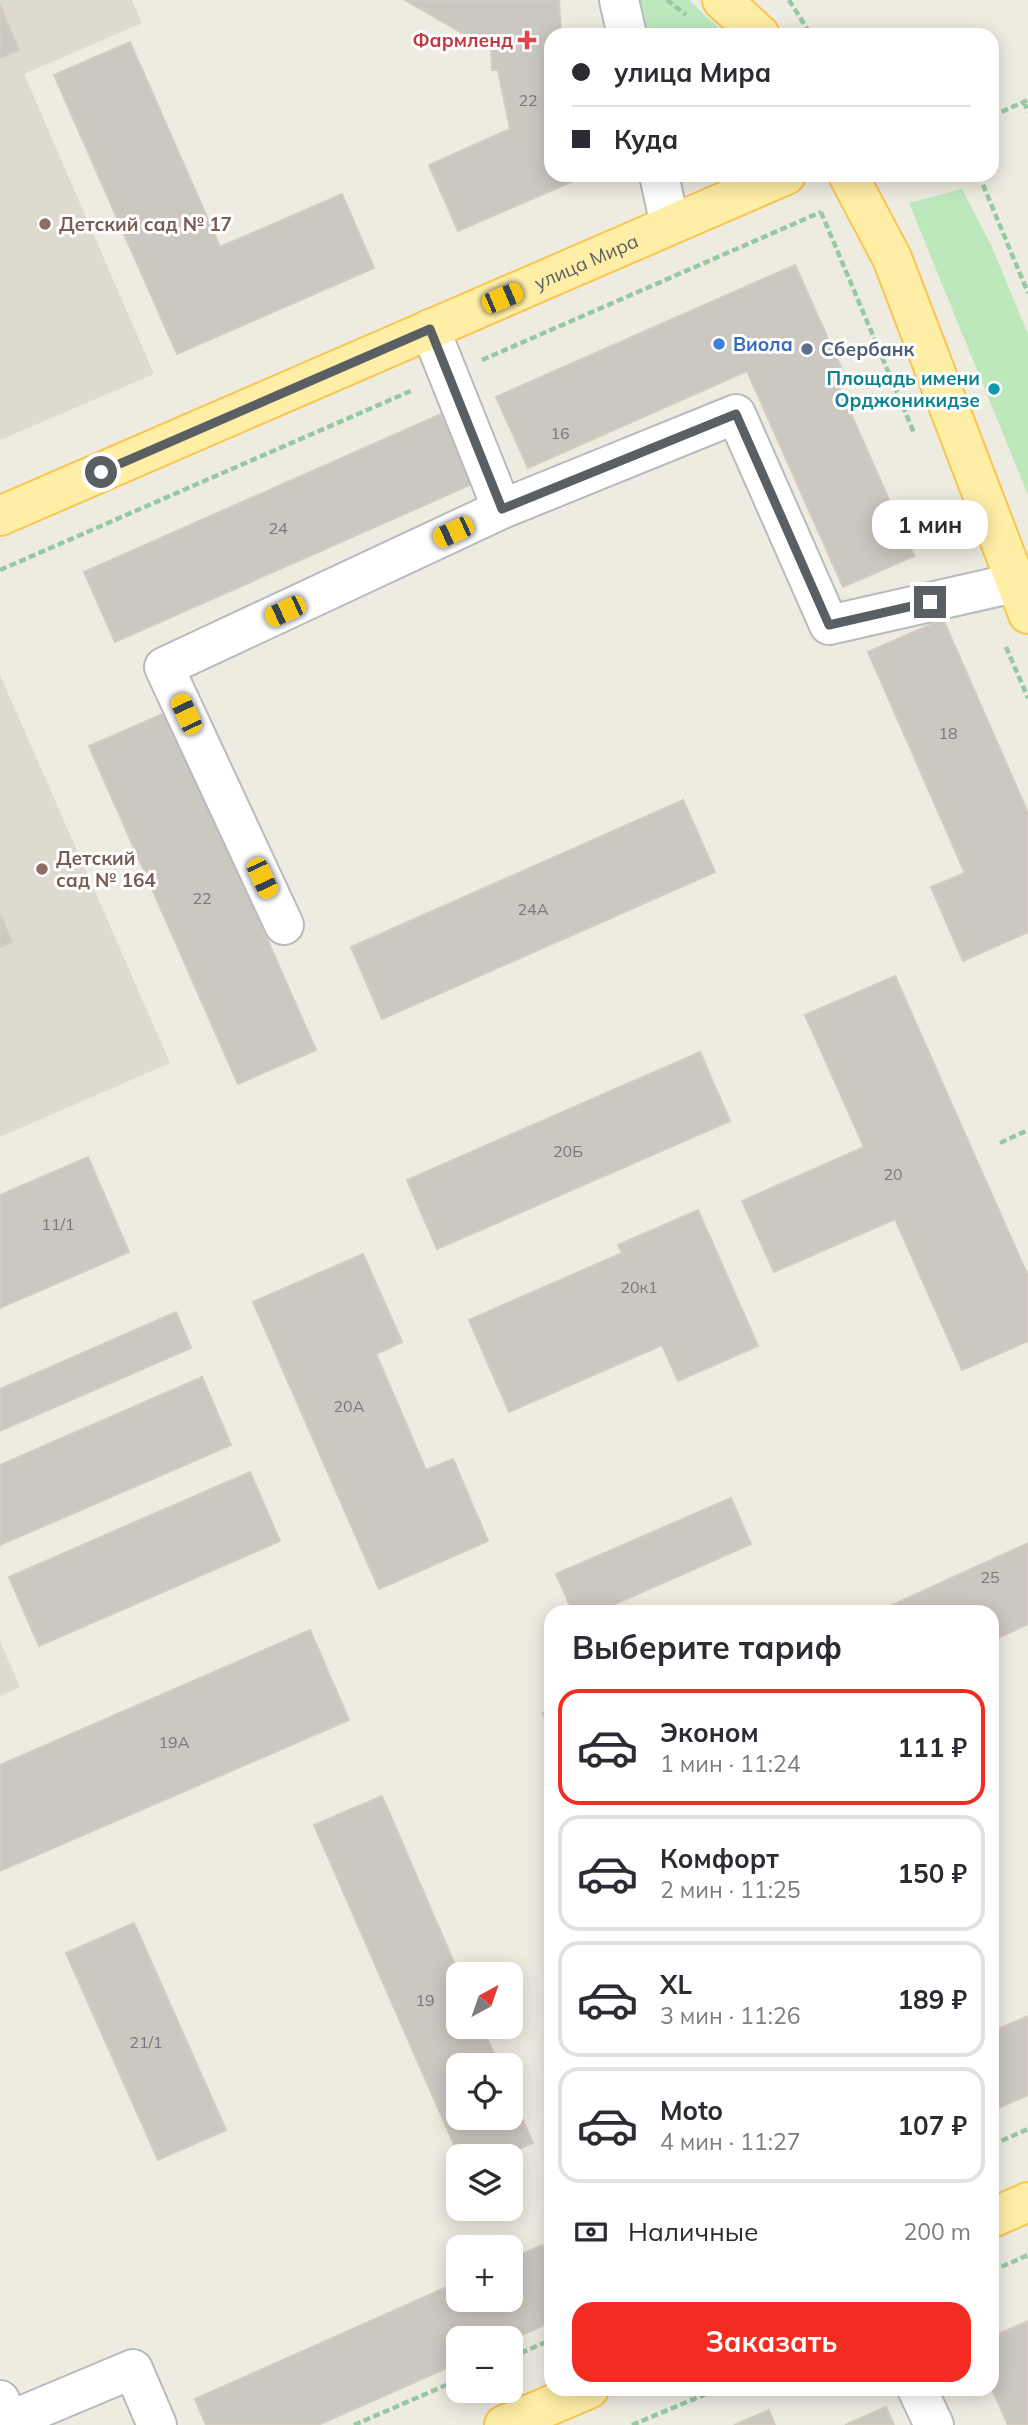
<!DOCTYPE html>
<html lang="ru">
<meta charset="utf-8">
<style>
:root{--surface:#fff;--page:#f7f7f7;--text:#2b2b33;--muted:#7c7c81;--line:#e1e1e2;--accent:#f42b21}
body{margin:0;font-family:Mulish,sans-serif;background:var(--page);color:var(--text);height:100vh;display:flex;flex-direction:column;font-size:26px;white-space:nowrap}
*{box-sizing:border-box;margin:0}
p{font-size:23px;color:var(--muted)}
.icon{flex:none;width:38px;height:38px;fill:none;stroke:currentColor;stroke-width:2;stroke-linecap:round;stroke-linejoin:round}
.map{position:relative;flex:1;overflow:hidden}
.drawer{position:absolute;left:544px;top:1605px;width:455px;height:791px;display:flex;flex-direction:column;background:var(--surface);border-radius:21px;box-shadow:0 4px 18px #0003}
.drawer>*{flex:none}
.top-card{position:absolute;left:544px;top:28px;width:455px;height:154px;border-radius:21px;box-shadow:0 4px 18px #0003;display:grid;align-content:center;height:154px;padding:0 28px;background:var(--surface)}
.needle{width:46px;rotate:40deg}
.buttons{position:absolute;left:446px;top:1962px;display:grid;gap:14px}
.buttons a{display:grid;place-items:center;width:77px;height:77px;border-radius:14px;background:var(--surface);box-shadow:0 4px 18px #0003;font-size:35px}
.end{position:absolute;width:32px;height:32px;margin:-16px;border:9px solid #5a5f64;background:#fff;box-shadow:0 0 0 4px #fff}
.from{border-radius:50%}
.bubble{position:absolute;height:49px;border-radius:21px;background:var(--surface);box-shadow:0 4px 18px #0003;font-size:23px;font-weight:700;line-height:49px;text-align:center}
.car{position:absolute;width:21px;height:42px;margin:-21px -10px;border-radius:9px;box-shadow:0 0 5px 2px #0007;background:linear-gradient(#f5c518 24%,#345 0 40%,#f5c518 0 76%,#345 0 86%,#f5c518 0)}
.top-card b{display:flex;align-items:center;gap:24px;height:66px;font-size:26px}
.top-card b+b{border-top:2px solid var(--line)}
.top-card i{width:18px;height:18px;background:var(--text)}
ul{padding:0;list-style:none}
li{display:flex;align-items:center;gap:21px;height:116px;margin:0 14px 10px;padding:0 14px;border:4px solid var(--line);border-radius:21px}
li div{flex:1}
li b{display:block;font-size:26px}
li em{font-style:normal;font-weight:700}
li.selected{border-color:var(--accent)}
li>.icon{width:63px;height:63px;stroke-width:1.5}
h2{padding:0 28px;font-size:32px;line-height:84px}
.pay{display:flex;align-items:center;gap:18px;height:77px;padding:0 28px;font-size:26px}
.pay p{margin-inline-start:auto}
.action{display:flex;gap:14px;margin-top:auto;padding:14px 28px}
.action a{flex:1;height:80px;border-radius:21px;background:var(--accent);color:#fff;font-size:28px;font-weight:700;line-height:80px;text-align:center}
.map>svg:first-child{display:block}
.education{fill:#dedad0}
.green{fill:#bde8bc}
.building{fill:#cbc7c1;stroke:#d3ccbf;stroke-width:2}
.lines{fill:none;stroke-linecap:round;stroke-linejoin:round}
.minor-casing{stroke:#b7babf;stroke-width:42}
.major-casing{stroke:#fac54e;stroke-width:42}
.path{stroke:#94c9a2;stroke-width:4.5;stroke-dasharray:7 3.5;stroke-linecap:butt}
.minor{stroke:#fff;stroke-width:38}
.major{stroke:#ffeea6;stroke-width:38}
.route{stroke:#5a5f64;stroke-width:9}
.health-dot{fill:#e0444e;stroke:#fff;stroke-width:2.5}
.education-dot{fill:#8d6e63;stroke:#fff;stroke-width:2.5}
.shop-dot{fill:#3f7fe0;stroke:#fff;stroke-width:2.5}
.service-dot{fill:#5c6f8a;stroke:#fff;stroke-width:2.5}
.culture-dot{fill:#0f9aa8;stroke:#fff;stroke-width:2.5}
.labels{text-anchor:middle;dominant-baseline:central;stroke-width:6;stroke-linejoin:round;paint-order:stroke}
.number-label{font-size:16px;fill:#76797b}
.health-label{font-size:19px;font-weight:bold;fill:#be3a42;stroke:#fff;text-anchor:end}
.education-label{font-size:19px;font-weight:bold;fill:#785e54;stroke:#fff;text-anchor:start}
.street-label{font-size:19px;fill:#5a5f64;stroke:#fff}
.shop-label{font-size:19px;font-weight:bold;fill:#366cbe;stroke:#fff;text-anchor:start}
.service-label{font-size:19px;font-weight:bold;fill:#4e5e75;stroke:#fff;text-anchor:start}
.culture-label{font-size:19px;font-weight:bold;fill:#0d838f;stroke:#fff;text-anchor:end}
</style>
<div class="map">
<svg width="1028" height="2425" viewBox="0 0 1028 2425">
<rect width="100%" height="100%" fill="#eeebe1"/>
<!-- education -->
<path class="education" d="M 0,0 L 132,0 L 142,23 L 24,74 L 154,374 L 0,440 Z
M 0,675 L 170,1063 L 0,1137 Z
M 0,1641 L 20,1687 L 0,1696 Z"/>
<!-- green -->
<path class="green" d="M 637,0 L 689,0 L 726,35 L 645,35 Z
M 962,189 L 991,245 L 1028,334 L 1028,495 L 909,203 Z"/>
<!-- building -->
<path class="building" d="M 405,0 L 559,0 L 561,35 L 551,35 L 551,175 L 587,175 L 458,231 L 429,165 L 510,129 L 498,70 L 492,70 L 491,50 Z
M 0,6 L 19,50 L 0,58 Z
M 130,42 L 220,247 L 342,194 L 374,268 L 177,354 L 54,75 Z
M 795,265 L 848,383 L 839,387 L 914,556 L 843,587 L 747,371 L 528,468 L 496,397 Z
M 441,414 L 472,484 L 115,642 L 84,572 Z
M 943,619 L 1028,813 L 1028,932 L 963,961 L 931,887 L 965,873 L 868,652 Z
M 167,712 L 316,1050 L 238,1084 L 89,746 Z
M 683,800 L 715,872 L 382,1019 L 351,947 Z
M 0,914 L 12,942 L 0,947 Z
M 895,976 L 1028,1276 L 1028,1341 L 962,1370 L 895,1219 L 774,1272 L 742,1201 L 864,1147 L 805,1015 Z
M 700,1052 L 730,1121 L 437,1249 L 407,1180 Z
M 88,1157 L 129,1252 L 0,1308 L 0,1195 Z
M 698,1210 L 758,1346 L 678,1381 L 662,1345 L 509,1412 L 469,1320 L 622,1253 L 618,1245 Z
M 363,1254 L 402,1342 L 376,1354 L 426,1470 L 453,1459 L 488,1541 L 379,1589 L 253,1302 Z
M 176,1312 L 191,1348 L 0,1431 L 0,1389 Z
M 202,1377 L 231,1445 L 0,1545 L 0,1465 Z
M 250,1472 L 280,1541 L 39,1646 L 9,1577 Z
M 731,1498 L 751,1544 L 597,1612 L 573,1612 L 556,1574 Z
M 1028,1543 L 1028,1624 L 992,1641 L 992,1612 L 877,1612 Z
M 310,1630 L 349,1720 L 0,1871 L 0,1765 Z
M 551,1710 L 551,1731 L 543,1713 Z
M 382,1796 L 459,1974 L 458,2026 L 482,2026 L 499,2065 L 458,2065 L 458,2118 L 511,2118 L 511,2093 L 533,2143 L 502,2156 L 459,2156 L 314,1825 Z
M 134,1923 L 226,2130 L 158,2160 L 66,1953 Z
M 1028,2016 L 1028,2095 L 992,2111 L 992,2032 Z
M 542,2245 L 551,2265 L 551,2322 L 511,2340 L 511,2338 L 458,2338 L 458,2363 L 318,2425 L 206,2425 L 195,2399 L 458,2282 L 458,2300 L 511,2300 L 511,2259 Z
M 1028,2321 L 1028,2425 L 1008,2425 L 992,2389 L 992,2337 Z
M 886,2407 L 894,2425 L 845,2425 Z
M 769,2410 L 775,2425 L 734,2425 Z"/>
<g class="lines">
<defs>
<path id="minor" d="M 619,0 L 627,35
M 659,175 L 670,225
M 430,329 L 502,509 L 736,414 L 829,625 L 1014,583
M 284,925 L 164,667 L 502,509
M 917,2389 L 934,2425
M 0,2400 L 9,2421 L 133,2369 L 157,2425"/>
<g id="major">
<path d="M 722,0 L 760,35"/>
<path d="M 848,175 L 892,258 L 1028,614"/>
<path id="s1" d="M 0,516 L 786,175"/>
<path d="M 992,2218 L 1028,2202"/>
<path d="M 504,2425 L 589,2389"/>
</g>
</defs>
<!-- minor casing -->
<use href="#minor" class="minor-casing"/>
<!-- major casing -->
<use href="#major" class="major-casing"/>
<!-- path -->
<path class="path" d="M 667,0 L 686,15
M 789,0 L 811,35
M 1024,102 L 1028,112
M 992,116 L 1028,100
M 979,175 L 1028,293
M 821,212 L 914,433
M 482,360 L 821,212
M 0,570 L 413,390
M 1006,647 L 1028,698
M 1000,1143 L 1028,1130
M 992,2145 L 1028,2129
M 992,2271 L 1028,2255
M 511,2357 L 551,2340
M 354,2425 L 458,2380
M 632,2425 L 718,2389"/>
<!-- minor -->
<use href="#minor" class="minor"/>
<!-- major -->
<use href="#major" class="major"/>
</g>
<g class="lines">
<!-- route -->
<path class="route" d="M 101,472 L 430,329 L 502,509 L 736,414 L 829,625 L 930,602"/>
</g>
<!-- markers -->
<path class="health-dot" d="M523.5 29.5h7v7h7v7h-7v7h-7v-7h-7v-7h7z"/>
<g class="education-dot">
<circle cx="45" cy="224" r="7"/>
<circle cx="42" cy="869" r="7"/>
</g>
<circle class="shop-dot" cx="719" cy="344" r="7"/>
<circle class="service-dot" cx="807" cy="349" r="7"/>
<circle class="culture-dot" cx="994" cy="389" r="7"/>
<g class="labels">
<!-- number labels -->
<g class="number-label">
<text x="528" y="100">22</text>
<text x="560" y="433">16</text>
<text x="278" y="528">24</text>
<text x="948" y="733">18</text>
<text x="202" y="898">22</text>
<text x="533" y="909">24А</text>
<text x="568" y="1151">20Б</text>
<text x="893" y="1174">20</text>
<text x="58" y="1224">11/1</text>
<text x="639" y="1287">20к1</text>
<text x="349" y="1406">20А</text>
<text x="990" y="1577">25</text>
<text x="174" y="1742">19А</text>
<text x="425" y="2000">19</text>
<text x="146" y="2042">21/1</text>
</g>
<!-- health labels -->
<g class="health-label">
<text x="513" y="40">Фармленд</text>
</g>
<!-- education labels -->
<g class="education-label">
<text x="59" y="224">Детский сад № 17</text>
<text x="56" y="858">Детский<tspan x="56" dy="22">сад № 164</tspan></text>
</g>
<!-- street labels -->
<g class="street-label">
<text stroke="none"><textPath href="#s1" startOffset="639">улица Мира</textPath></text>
</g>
<!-- shop labels -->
<g class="shop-label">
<text x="733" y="344">Виола</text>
</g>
<!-- service labels -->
<g class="service-label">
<text x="821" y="349">Сбербанк</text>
</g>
<!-- culture labels -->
<g class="culture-label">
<text x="980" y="378">Площадь имени<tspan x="980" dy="22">Орджоникидзе</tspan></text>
</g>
</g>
</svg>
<div class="buttons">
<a><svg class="needle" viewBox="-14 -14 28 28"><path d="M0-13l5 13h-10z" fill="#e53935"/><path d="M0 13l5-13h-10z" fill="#7c7c81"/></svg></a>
<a><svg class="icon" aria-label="locate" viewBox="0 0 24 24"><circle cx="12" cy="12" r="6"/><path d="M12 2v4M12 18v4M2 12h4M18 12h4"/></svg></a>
<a><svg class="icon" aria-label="layers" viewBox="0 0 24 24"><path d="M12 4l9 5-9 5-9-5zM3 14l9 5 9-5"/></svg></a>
<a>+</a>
<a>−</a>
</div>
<i class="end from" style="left:101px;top:472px"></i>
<i class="end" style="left:930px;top:602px"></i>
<div class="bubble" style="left:872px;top:500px;width:116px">1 мин</div>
<i class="car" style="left:502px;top:298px;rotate:67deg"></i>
<i class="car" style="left:453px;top:532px;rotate:245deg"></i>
<i class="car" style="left:285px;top:611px;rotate:245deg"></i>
<i class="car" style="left:186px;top:714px;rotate:335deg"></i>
<i class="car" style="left:262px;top:878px;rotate:155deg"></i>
<div class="top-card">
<b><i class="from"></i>улица Мира</b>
<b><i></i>Куда</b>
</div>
<section class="drawer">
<h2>Выберите тариф</h2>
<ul>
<li class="selected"><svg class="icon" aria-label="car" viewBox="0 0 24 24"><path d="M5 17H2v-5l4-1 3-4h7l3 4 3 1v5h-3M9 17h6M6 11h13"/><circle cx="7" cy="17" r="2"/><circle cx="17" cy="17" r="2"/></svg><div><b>Эконом</b><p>1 мин · 11:24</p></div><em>111 ₽</em></li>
<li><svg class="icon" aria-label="car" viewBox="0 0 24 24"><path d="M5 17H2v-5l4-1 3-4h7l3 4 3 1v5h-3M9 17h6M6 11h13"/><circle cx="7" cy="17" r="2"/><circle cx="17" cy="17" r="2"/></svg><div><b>Комфорт</b><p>2 мин · 11:25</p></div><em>150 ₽</em></li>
<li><svg class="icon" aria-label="car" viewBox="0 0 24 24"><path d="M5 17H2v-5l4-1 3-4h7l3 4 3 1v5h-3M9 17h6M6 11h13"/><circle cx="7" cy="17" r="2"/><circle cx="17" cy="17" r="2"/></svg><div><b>XL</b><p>3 мин · 11:26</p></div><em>189 ₽</em></li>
<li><svg class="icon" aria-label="car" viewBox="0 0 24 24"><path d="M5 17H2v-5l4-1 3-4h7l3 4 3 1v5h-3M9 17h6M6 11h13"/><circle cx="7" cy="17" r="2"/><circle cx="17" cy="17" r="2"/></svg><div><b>Moto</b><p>4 мин · 11:27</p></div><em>107 ₽</em></li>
</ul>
<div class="pay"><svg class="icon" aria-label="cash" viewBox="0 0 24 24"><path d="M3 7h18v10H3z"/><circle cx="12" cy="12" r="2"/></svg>Наличные<p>200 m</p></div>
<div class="action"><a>Заказать</a></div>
</section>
</div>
